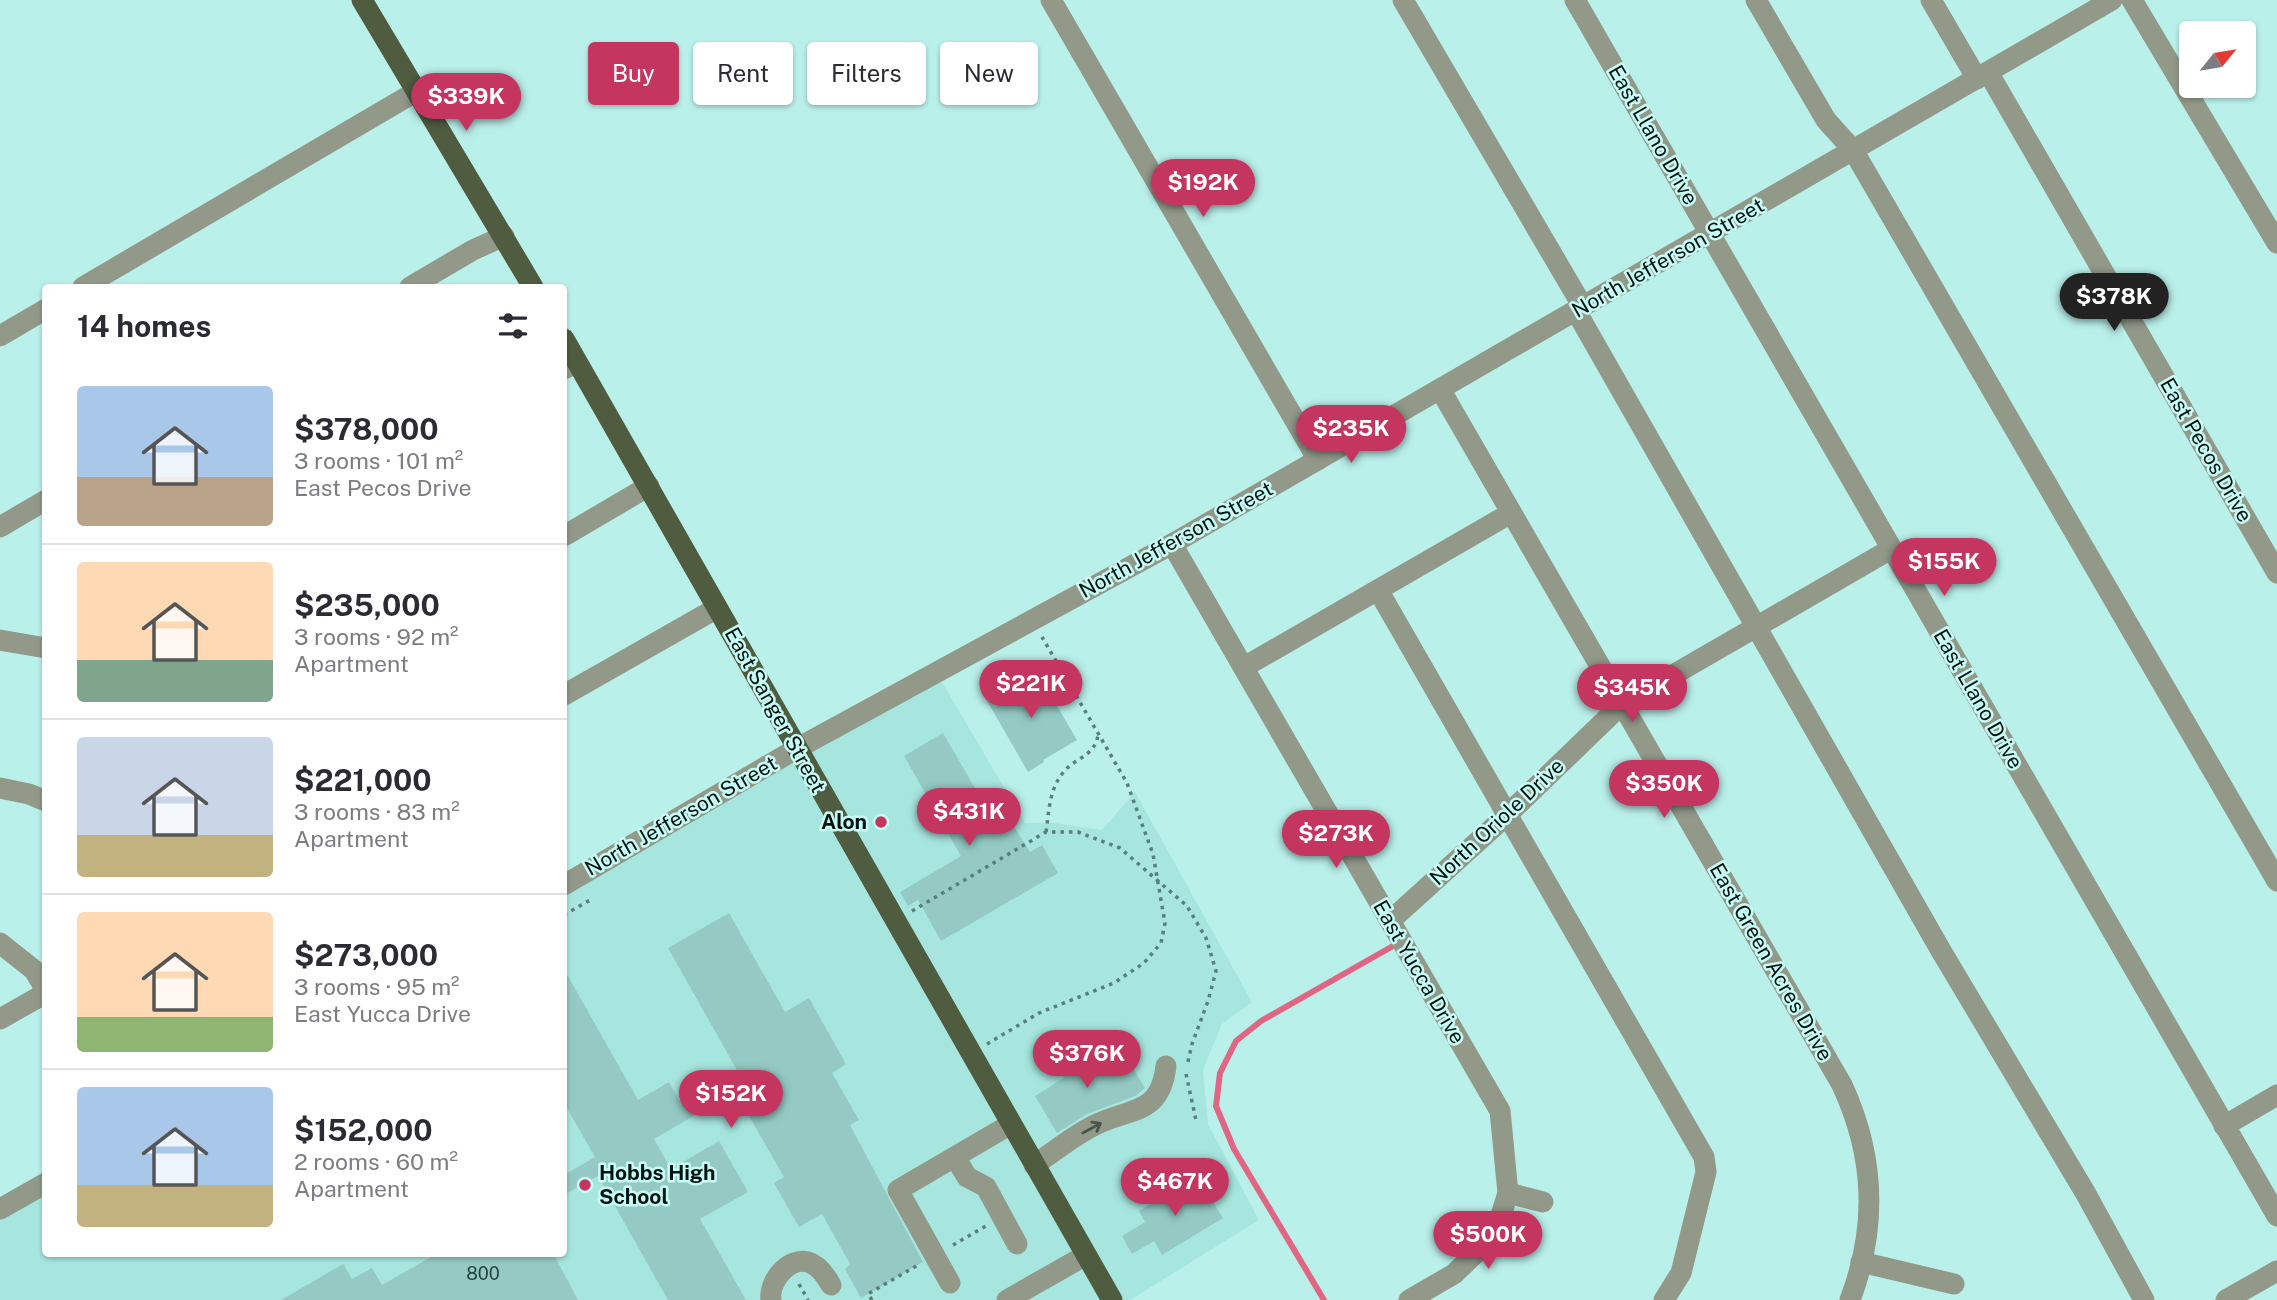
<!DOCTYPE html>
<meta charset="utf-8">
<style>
:root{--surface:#fff;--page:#f2f2f3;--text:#2b2b33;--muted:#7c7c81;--line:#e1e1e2;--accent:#c43560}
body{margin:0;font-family:"Public Sans",sans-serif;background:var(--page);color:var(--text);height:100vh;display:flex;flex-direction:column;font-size:26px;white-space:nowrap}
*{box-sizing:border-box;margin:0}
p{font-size:23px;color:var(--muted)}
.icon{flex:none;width:38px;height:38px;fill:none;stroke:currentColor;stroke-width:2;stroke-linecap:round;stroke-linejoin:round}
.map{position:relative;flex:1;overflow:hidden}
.side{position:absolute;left:42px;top:284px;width:525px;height:973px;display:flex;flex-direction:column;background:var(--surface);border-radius:7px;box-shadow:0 2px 5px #0004}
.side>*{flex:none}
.banner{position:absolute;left:588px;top:42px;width:665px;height:63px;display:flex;gap:14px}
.needle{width:46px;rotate:60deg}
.tools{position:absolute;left:2179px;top:21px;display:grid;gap:14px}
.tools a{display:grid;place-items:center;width:77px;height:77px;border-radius:7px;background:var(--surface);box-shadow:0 2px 5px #0004;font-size:35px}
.price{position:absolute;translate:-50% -60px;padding:0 16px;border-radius:24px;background:var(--accent);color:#fff;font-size:23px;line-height:46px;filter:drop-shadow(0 2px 4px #0008)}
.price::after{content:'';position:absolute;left:50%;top:42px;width:21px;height:16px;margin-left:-10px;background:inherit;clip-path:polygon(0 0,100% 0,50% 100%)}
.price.on{background:#222;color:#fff}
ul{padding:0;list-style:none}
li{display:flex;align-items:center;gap:21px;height:175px;padding:0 35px}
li+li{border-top:2px solid var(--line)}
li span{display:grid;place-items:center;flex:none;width:196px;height:140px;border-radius:7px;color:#555}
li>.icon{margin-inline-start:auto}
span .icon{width:84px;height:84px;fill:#fffc;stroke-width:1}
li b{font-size:30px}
h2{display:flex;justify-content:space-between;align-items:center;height:84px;padding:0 35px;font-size:30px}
.tag{padding:0 24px;border-radius:7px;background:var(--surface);box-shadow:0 2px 5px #0004;font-size:24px;line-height:63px}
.tag.on{background:var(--accent);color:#fff}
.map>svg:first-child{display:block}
.built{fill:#a7e6df}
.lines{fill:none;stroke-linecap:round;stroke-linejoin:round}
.stream{stroke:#e06683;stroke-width:6}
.building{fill:#95cac4}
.path{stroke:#5a7e7a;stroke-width:3.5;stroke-dasharray:3.5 5;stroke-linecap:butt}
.minor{stroke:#929989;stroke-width:21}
.major{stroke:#505c40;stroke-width:21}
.oneway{stroke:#49564c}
.poi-dot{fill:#c43560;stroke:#c7fdf7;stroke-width:2.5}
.labels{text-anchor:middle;stroke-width:5;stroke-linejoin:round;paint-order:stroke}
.number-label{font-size:18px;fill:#25403d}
.street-label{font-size:21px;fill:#001210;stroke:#c7fdf7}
.poi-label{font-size:21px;font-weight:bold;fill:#001210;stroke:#c7fdf7;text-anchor:end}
</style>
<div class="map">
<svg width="2277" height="1300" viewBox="0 0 2277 1300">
<rect width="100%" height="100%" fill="#baf0ea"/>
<polygon class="built" points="936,672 1025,823 1055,823 1102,830 1135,792 1252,1002 1222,1024 1203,1070 1208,1124 1259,1220 1130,1300 0,1300 0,1209 45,1182 46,1253 564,1253 564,883"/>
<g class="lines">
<polyline class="stream" points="1324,1300 1234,1149 1216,1106 1220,1073 1236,1041 1261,1021 1400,942"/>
</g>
<g class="building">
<polygon points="1035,668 1077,740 1043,760 1044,762 1028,772 986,699 1020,680 1018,677"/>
<polygon points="943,733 1001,833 1013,825 1030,852 1042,845 1058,873 941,941 918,900 908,906 900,892 961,856 904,756"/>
<polygon points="729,913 785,1012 809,998 846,1064 832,1073 859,1120 850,1125 923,1262 861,1298 845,1269 850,1264 822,1214 799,1227 774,1183 784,1177 735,1092 654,1139 671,1169 719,1141 748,1192 700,1219 746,1300 668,1300 598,1176 564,1195 564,1175 595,1157 564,1103 564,969 638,1100 669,1082 682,1105 738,1072 668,948"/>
<polygon points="1078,1051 1092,1073 1124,1054 1145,1088 1135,1096 1087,1114 1057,1133 1035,1096 1064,1078 1056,1065"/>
<polygon points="1197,1176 1223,1218 1162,1255 1154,1241 1132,1254 1122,1236 1145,1222 1139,1211"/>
<polygon points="438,1253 553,1253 578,1300 281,1300 343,1264 352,1279 372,1268 382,1285"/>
</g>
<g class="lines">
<g class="path">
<path d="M1046,832C1049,812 1049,791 1062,774C1073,758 1095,757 1098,735"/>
<polyline points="912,911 1046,832 1078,832 1120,848 1187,906 1206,938 1216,971 1208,1001 1192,1044 1187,1066"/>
<polyline points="564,915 592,899"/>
<polyline points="987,1044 1039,1013 1114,983 1144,963 1161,943 1165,923 1153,854 1127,783 1042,637"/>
<polyline points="1186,1074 1196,1120"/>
<polyline points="953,1245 986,1226"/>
<polyline points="799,1284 808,1300"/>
<polyline points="872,1300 868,1294 918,1265"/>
</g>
<g class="minor">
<polyline points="1051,0 1318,460"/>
<polyline points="1403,0 1583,307"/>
<polyline points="1575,0 2277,1216"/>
<polyline points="1756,0 1826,120 1853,150 2277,881"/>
<polyline points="1931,0 1977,79"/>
<polyline points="2132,0 2277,243"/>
<polyline points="1988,72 2277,573"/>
<polyline points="83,287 417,91"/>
<polyline points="410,287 473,250 504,236"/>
<polyline points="1576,311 1940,949 2086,1194 2144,1300"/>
<polyline points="0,336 46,309"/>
<polyline points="564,369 577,362"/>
<path d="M1440,389L1842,1085C1875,1156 1878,1226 1850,1300"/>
<polyline points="0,527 46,500"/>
<polyline points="564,536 649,486"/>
<polyline points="1172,544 1500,1111 1508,1193 1498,1225 1485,1244 1454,1274 1409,1300"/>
<polyline points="1378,590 1704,1157 1706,1172 1681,1273 1664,1300"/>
<polyline points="0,640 46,648"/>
<polyline points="1244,667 1511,513"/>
<polyline points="564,695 717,608"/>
<polyline points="0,788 29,794 46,801"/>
<polyline points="564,885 796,749 1172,544 2112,0"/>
<polyline points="1390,921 1507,815 1621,705 1891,549"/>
<polyline points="0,943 34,970 46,990"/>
<polyline points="0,1019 46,993"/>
<polyline points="2224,1126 2277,1095"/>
<polyline points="955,1157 967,1177 986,1187 1017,1244"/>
<path d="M1034,1165C1054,1152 1073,1136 1093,1126C1129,1107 1160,1117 1166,1066"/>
<polyline points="1508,1193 1543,1202"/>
<polyline points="0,1209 46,1183"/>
<polyline points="1861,1262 1954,1284"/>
<polyline points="950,1283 898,1190 1011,1124"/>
<path d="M771,1300C768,1282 788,1257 808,1262C819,1265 826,1276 831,1285"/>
<polyline points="1007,1300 1086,1255"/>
<polyline points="2226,1300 2277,1271"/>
</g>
<g class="major">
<polyline points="362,0 533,287"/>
<polyline points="564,339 1112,1300"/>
</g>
</g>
<defs><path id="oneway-shaft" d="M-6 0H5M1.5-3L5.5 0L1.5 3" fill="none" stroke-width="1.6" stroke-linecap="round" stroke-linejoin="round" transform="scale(1.75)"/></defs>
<use class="oneway" href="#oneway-shaft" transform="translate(1092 1128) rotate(-29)"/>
<g class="poi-dot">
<circle cx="881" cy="822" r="7"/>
<circle cx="585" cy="1185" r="7"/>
</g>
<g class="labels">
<g class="number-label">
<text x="483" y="1280">800</text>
</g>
<g class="street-label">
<text transform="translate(1653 135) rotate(60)" y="7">East Llano Drive</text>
<text transform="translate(1668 258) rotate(-30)" y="7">North Jefferson Street</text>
<text transform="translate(2206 450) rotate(60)" y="7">East Pecos Drive</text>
<text transform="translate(1176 540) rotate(-29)" y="7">North Jefferson Street</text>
<text transform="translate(1978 699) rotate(60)" y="7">East Llano Drive</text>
<text transform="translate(775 710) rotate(61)" y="7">East Sanger Street</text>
<text transform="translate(681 816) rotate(-30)" y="7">North Jefferson Street</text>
<text transform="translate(1497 822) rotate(-43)" y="7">North Oriole Drive</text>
<text transform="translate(1771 962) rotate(60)" y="7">East Green Acres Drive</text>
<text transform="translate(1419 972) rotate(60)" y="7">East Yucca Drive</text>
</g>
<g class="poi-label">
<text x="867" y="829">Alon</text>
<text x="599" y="1180" text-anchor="start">Hobbs High<tspan x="599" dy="24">School</tspan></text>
</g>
</g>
</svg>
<div class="tools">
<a><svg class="needle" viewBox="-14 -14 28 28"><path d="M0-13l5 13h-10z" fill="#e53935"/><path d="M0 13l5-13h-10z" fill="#7c7c81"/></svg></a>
</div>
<b class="price" style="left:466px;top:133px">$339K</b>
<b class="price" style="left:1203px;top:219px">$192K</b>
<b class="price on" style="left:2114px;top:333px">$378K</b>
<b class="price" style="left:1351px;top:465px">$235K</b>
<b class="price" style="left:1944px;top:598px">$155K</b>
<b class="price" style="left:1031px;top:720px">$221K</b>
<b class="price" style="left:1632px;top:724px">$345K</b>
<b class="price" style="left:1664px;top:820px">$350K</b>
<b class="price" style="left:969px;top:848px">$431K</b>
<b class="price" style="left:1336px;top:870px">$273K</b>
<b class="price" style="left:1087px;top:1090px">$376K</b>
<b class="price" style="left:731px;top:1130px">$152K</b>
<b class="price" style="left:1175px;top:1218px">$467K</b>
<b class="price" style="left:1488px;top:1271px">$500K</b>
<div class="banner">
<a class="tag on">Buy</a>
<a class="tag">Rent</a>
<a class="tag">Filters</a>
<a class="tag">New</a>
</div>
<section class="side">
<h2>14 homes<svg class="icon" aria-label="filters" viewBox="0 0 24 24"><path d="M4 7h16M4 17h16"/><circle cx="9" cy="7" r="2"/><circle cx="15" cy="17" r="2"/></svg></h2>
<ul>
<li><span style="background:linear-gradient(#a9c7e8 65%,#b9a48a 0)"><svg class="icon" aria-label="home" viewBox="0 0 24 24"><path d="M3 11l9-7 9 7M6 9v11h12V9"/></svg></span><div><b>$378,000</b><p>3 rooms · 101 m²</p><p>East Pecos Drive</p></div></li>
<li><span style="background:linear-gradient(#ffd9b3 70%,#7fa58c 0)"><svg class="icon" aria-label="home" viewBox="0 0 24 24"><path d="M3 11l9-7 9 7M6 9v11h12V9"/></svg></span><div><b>$235,000</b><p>3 rooms · 92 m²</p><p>Apartment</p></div></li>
<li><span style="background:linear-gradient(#c9d6e8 70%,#c2b280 0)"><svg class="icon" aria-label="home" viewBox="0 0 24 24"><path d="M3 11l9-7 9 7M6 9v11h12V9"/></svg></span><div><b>$221,000</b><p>3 rooms · 83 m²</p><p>Apartment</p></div></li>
<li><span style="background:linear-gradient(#ffd9b3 75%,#8fb573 0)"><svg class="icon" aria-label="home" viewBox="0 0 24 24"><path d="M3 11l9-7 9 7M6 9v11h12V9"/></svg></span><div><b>$273,000</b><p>3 rooms · 95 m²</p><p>East Yucca Drive</p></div></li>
<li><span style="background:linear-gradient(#a9c7e8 70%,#c2b280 0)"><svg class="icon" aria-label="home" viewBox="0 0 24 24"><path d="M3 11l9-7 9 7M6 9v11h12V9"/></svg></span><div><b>$152,000</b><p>2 rooms · 60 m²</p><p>Apartment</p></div></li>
</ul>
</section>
</div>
